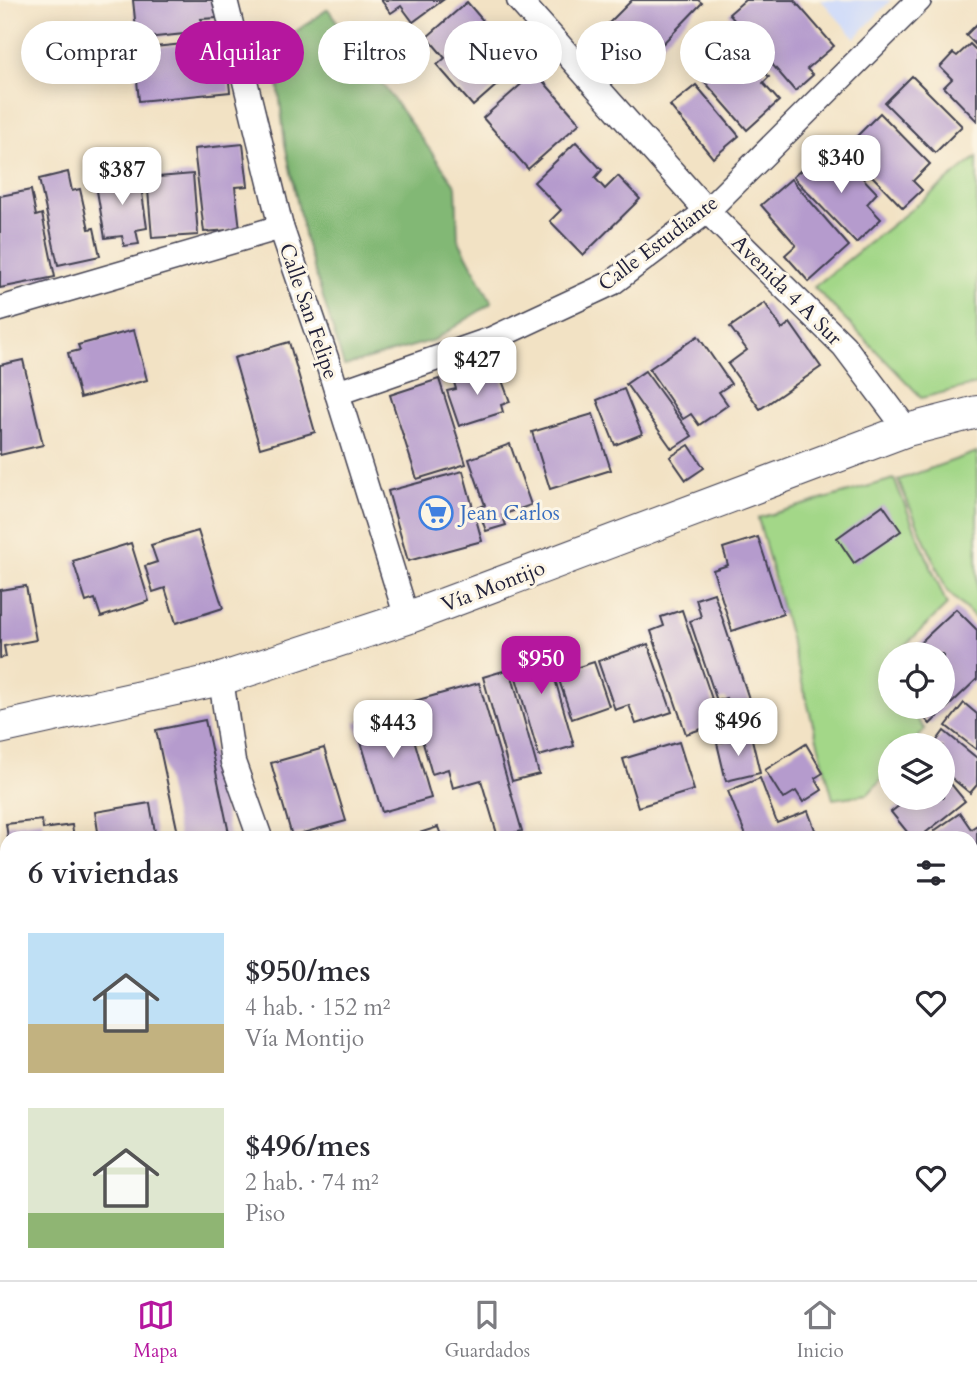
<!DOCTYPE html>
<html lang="es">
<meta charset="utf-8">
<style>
:root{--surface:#fff;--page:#f7f7f7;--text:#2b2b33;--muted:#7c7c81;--line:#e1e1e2;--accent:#b5179e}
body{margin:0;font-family:Cardo,serif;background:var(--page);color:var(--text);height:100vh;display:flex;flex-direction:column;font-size:26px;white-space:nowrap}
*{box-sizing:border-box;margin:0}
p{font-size:23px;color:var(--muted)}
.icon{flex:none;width:38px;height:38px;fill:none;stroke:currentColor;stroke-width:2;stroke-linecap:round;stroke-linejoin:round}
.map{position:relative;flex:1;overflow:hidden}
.sheet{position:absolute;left:0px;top:831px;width:978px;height:450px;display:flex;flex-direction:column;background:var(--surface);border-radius:21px 21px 0 0;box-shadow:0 4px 18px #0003}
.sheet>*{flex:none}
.hud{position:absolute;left:21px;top:21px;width:936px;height:63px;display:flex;gap:14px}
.buttons{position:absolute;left:878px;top:642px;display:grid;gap:14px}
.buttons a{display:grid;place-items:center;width:77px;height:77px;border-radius:50%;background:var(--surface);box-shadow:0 4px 18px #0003;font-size:35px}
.price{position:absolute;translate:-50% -60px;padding:0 16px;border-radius:14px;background:#fff;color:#222;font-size:23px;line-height:46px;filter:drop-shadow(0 2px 4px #0008)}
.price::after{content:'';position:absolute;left:50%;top:42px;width:21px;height:16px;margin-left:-10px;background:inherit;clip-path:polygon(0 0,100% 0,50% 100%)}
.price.selected{background:var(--accent);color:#fff}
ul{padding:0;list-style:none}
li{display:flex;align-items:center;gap:21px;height:175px;padding:0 28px}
li span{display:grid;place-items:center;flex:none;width:196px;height:140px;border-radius:0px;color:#555}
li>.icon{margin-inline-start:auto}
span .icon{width:84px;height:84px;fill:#fffc;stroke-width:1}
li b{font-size:30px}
h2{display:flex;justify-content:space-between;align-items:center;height:84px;padding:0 28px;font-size:30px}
.chip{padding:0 24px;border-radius:32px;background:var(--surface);box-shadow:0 4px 18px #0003;font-size:24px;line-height:63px}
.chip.selected{background:var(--accent);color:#fff}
.tabs{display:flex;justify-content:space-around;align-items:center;height:98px;border-top:2px solid var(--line);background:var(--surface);font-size:19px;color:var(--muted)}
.tabs a{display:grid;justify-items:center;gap:4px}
.tabs .selected{color:var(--accent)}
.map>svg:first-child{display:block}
.built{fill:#cedafa}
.green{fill:#a3d788;stroke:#627c62;stroke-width:2}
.forest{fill:#82b874;stroke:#526d58;stroke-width:2}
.building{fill:#b59bcd}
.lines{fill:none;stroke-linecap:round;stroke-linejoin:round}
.minor-casing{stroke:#413f50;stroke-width:27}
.major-casing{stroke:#413f50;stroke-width:34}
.minor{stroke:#fff;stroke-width:24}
.major{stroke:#fff;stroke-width:32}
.labels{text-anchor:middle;stroke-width:6;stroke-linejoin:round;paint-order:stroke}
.street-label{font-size:21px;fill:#22223b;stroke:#fcf5e5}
.shop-label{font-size:21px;fill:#366cbe;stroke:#fcf5e5;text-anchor:start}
</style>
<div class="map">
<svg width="977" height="1280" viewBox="0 0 977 1280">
<rect width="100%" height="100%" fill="#fcf5e5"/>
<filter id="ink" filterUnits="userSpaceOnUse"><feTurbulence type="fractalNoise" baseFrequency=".0143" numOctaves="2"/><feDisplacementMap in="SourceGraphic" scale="14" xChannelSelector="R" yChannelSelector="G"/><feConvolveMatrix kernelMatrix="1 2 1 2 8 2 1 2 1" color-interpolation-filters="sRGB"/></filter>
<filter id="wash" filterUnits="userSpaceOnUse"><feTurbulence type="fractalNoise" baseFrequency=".00686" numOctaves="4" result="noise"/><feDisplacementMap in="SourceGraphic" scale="28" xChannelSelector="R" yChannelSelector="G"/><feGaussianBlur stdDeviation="1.57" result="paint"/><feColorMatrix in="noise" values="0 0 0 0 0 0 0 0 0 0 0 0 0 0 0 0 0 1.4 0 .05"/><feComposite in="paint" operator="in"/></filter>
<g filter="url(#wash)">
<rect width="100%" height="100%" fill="#f2e2c4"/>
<polygon class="built" points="821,0 891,0 855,38"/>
<g class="green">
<polygon points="977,157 977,384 922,398 814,287"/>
<polygon points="977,452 977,620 947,591 898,480"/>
<polygon points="894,479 947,605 896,654 891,654 891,659 881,669 891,683 891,707 909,707 925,730 911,745 891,746 891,769 868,794 833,799 758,518"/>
</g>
<polygon class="forest" points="328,9 456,186 458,239 492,303 434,340 344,366 305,239 285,144 274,47"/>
<g id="blocks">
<g class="building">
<polygon points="133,0 215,0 217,18 201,19 203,32 137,39"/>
<polygon points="381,0 443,0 413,22 401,6 391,13"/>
<polygon points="632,0 698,0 702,3 647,60 609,23"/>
<polygon points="745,0 794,0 834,46 807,69 813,75 795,91 729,14"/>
<polygon points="467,2 509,51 521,40 532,54 473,106 437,65 445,58 427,37"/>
<polygon points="977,24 977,46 966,35"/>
<polygon points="203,42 204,55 226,53 230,92 139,101 136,70 117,72 115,51"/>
<polygon points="970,44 977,51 977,121 944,87 952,79 940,67 953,53 957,56"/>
<polygon points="728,47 750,71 758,64 769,77 763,83 779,101 747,130 698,74"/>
<polygon points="535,72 580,123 528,169 483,118"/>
<polygon points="912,76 962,126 935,153 885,103"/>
<polygon points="696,85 739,136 713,158 670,106"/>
<polygon points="880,113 930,164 913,181 922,190 903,208 845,148"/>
<polygon points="576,142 602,170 595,178 605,189 618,176 640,199 583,255 550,221 561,210 534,182"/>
<polygon points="243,144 248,186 235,187 240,229 204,232 194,149"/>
<polygon points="838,152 877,193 867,204 881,219 856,243 793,177 810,162 819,171"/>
<polygon points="68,172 72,191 80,189 89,229 94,228 100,256 58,265 39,179"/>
<polygon points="139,172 147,228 136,230 139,244 124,246 122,236 105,238 95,179"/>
<polygon points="193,174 198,235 152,238 147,178"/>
<polygon points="791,179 849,246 809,282 785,255 796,245 761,205"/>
<polygon points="31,190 36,216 42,214 55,277 0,288 0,196"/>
<polygon points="765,303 782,329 790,323 821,367 760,409 728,364 747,350 730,327"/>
<polygon points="134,330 147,380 80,398 68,353 80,350 78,345"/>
<polygon points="698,336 731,384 719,392 728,405 699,425 691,414 683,419 649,369"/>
<polygon points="289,342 315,432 260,448 234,358"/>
<polygon points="23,360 43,445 0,455 0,365"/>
<polygon points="485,368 489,379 500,375 510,402 501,405 503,412 459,426 447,391 456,389 453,379"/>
<polygon points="645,371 692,436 672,449 626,384"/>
<polygon points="439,379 466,464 417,479 390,395"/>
<polygon points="624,389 642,434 615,445 597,400"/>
<polygon points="593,414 611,470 550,489 532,432"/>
<polygon points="510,444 531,505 502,515 506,525 486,531 478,508 485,505 469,459"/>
<polygon points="689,445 704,468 686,480 670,457"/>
<polygon points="463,471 482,541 408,561 388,491"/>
<polygon points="883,505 901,531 854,563 837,538"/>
<polygon points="198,531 223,608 176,623 165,588 153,592 145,566 157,562 151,545"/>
<polygon points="758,537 783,614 732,631 713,570 728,565 723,548"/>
<polygon points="131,543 149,601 101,617 95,599 86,602 73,561"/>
<polygon points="26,586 36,640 4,646 6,657 0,658 0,590"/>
<polygon points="714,593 750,702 730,709 726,698 717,701 690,621 701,617 696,599"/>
<polygon points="956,609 977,630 977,679 930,724 914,707 943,707 943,654 908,654"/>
<polygon points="682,610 720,723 686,734 651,631 664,626 661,617"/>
<polygon points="543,637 574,746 539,756 507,647"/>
<polygon points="648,644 672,712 636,724 629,705 615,710 598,661"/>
<polygon points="594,662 609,706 572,719 557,674"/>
<polygon points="510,669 539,774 512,781 483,677"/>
<polygon points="479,683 522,831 498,837 481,780 453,788 448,769 432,774 411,702"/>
<polygon points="964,703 977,714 977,750 946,726"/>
<polygon points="405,708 431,798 382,812 355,722"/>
<polygon points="205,720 230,838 179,838 156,730"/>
<polygon points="944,731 977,758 977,785 970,793 943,771 943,746 933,746"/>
<polygon points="751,735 760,773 726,781 717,743"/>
<polygon points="679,742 694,790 638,807 623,759"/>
<polygon points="806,744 823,773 815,778 822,790 803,802 796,791 783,799 765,770"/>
<polygon points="324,748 346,821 292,836 271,763"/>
<polygon points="943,774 965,801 919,838 912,838 891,812 909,798 943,798"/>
<polygon points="760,778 777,823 808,811 818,838 747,838 728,791"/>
<polygon points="150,803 156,838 99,838 95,812"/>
<polygon points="960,813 971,829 977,825 977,859 974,861 971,857 971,838 939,838 934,831"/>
<polygon points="42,820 43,829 72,825 74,838 8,838 6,824"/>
<polygon points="438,827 442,838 404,838"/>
<polygon points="971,897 977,904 977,913 971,918"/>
<polygon points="5,925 7,941 7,996 0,997 0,926"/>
<polygon points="977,992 977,1062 971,1054 971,996"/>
<polygon points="0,1039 5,1062 0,1063"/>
<polygon points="971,1078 977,1085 977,1108 973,1111 971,1109"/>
<polygon points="971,1139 977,1147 977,1234 971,1239"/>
<polygon points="7,1149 7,1212 0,1212 0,1150"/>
<polygon points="54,1274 111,1274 114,1280 57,1280"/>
<polygon points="115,1274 171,1274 174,1280 117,1280"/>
<polygon points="181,1274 227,1274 229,1280 182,1280"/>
<polygon points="275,1274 312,1274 314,1280 277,1280"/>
<polygon points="341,1274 382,1274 383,1276 376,1280 330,1280"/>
<polygon points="622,1274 698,1274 702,1280 624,1280 620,1275"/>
<polygon points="792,1274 834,1274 840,1280 786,1280"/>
<polygon points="863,1274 927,1274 932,1280 868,1280"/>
</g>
</g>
</g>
<g filter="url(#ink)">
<use href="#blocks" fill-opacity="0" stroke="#413f50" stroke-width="2"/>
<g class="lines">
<defs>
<g id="minor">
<polyline points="225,0 281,227 329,367 407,618"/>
<polyline points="519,0 707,211 844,346 907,430"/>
<polyline points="0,309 281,227"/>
<polyline points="337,393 492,339 612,283 707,211 919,0"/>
<polyline points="221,679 233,762 260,838"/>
<polyline points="971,950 977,946"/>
<polyline points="0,1236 7,1233"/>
<polyline points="434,1274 437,1280"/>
<polyline points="536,1280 543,1274"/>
<polyline points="961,1280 968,1274"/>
</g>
<polyline id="major" points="0,728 221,679 407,618 907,430 977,412"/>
</defs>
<use href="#minor" class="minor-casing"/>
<use href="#major" class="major-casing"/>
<use href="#minor" class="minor"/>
<use href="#major" class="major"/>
</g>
</g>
<defs>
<symbol id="supermarket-ring" viewBox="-11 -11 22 22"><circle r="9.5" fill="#fcf5e5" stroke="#3f7fe0" stroke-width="1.5"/><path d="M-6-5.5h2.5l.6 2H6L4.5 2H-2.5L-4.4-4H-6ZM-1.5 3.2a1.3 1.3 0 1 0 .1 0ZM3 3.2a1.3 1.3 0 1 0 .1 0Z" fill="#3f7fe0"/></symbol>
</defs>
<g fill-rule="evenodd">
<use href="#supermarket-ring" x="417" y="494" width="38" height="38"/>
</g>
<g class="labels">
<g class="street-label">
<text transform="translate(658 243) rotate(-37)" y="7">Calle Estudiante</text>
<text transform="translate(787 290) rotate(45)" y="7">Avenida 4 A Sur</text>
<text transform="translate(309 311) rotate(71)" y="7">Calle San Felipe</text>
<text transform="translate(493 586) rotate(-21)" y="7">Vía Montijo</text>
</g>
<g class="shop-label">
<text x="460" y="520">Jean Carlos</text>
</g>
</g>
</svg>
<div class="buttons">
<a><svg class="icon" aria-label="locate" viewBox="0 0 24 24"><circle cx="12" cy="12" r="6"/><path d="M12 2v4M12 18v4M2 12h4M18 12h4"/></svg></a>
<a><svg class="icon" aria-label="layers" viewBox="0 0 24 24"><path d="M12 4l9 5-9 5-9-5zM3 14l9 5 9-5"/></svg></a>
</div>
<b class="price" style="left:841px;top:195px">$340</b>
<b class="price" style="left:122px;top:207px">$387</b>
<b class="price" style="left:477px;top:397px">$427</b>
<b class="price selected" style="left:541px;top:696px">$950</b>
<b class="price" style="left:738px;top:758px">$496</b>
<b class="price" style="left:393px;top:760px">$443</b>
<div class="hud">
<a class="chip">Comprar</a>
<a class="chip selected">Alquilar</a>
<a class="chip">Filtros</a>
<a class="chip">Nuevo</a>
<a class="chip">Piso</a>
<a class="chip">Casa</a>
</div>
<section class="sheet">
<h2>6 viviendas<svg class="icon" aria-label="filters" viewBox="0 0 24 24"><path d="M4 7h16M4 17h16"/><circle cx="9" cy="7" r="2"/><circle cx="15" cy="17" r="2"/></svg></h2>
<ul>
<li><span style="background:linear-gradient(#bfe0f5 65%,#c2b280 0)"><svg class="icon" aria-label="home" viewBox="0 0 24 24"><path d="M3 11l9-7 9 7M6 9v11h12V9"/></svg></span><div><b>$950/mes</b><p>4 hab. · 152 m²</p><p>Vía Montijo</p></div><svg class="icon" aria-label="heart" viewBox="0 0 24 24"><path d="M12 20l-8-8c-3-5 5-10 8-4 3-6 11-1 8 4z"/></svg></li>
<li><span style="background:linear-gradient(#dfe7d0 75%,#8fb573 0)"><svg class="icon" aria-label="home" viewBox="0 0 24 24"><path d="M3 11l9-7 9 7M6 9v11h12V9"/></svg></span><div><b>$496/mes</b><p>2 hab. · 74 m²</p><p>Piso</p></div><svg class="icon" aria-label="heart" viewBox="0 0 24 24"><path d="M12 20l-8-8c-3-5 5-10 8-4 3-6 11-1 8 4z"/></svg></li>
</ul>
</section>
</div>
<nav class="tabs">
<a class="selected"><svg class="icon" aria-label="map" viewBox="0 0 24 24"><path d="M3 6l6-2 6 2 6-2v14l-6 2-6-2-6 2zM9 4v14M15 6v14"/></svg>Mapa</a>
<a><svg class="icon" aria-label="saved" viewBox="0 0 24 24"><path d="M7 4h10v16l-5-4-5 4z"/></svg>Guardados</a>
<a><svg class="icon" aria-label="home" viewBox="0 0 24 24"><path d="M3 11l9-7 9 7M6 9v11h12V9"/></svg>Inicio</a>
</nav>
